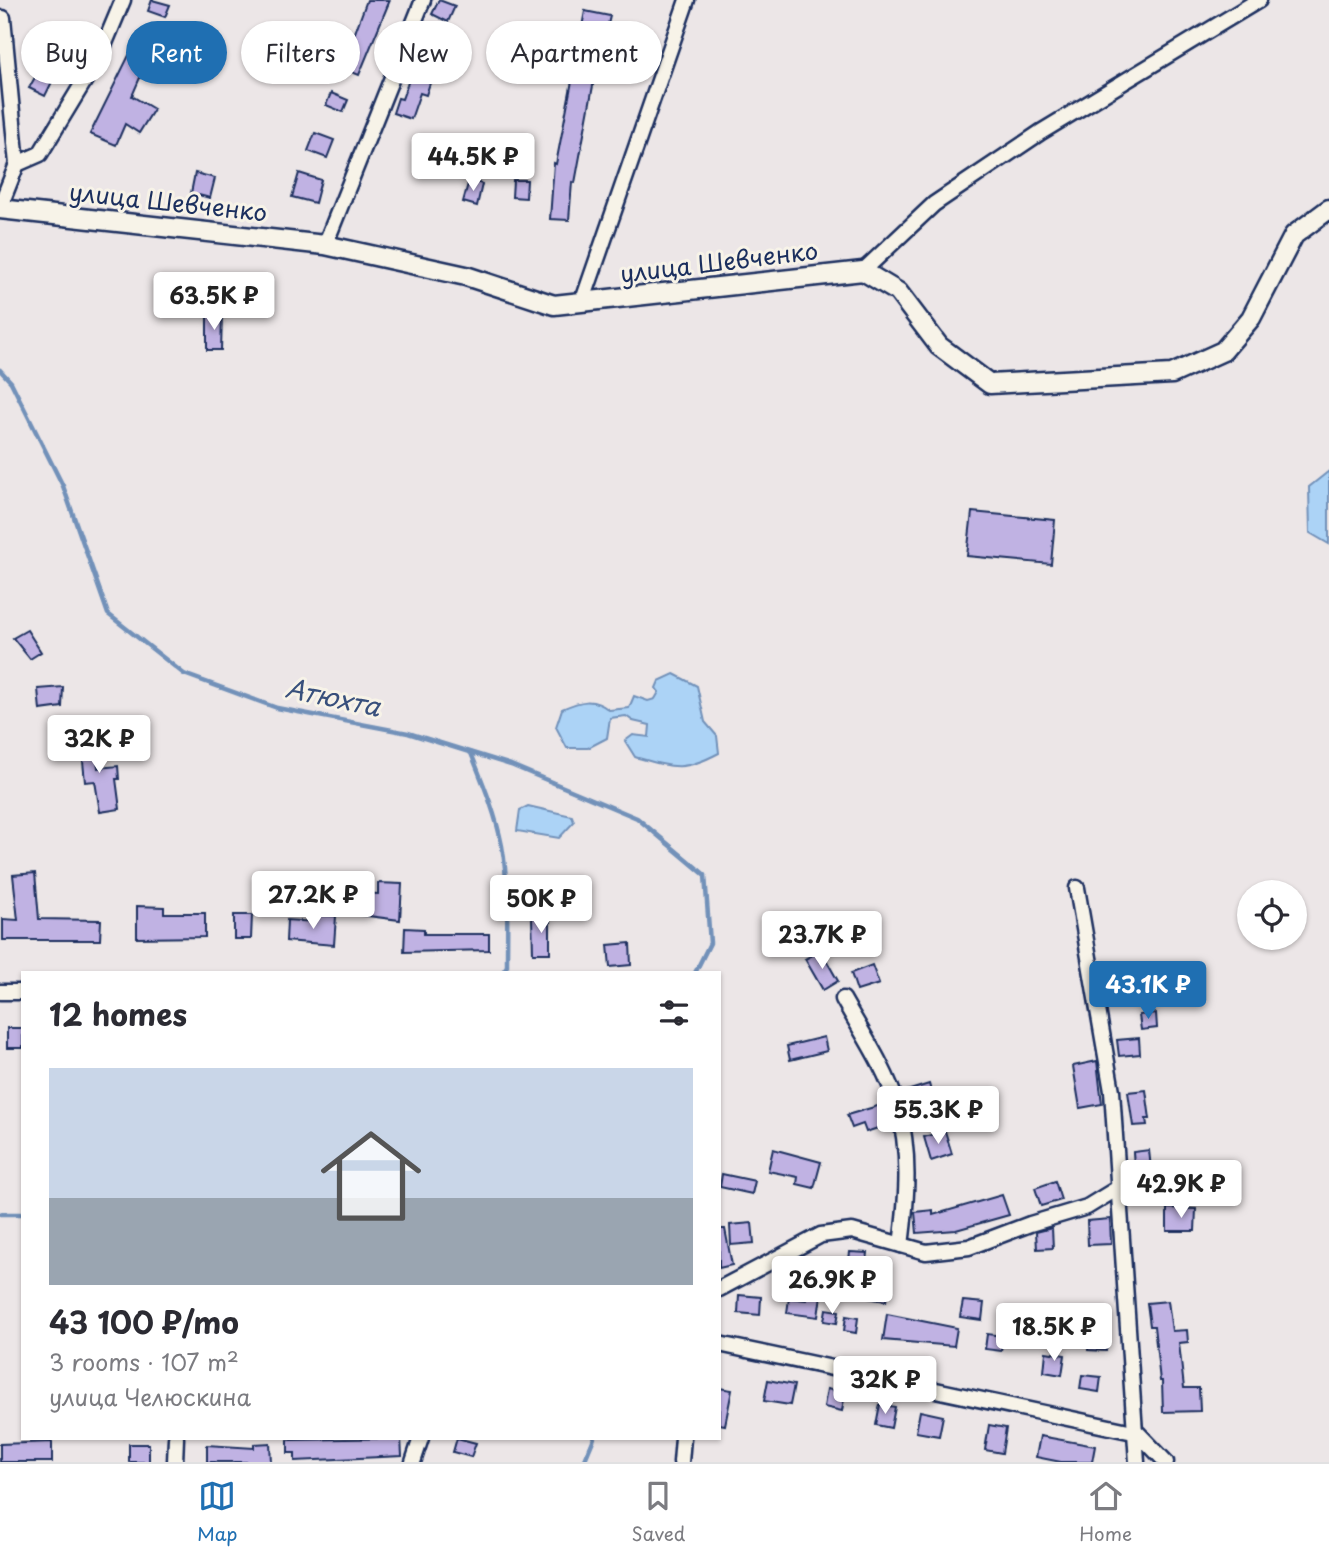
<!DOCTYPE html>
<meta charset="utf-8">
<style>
:root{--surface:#fff;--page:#f2f2f3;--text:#2b2b33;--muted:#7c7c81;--line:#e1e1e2;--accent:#1f6fb2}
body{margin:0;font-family:"Playpen Sans",sans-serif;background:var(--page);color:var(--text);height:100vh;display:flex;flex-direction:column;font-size:26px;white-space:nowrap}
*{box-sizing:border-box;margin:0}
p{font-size:23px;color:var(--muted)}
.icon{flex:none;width:38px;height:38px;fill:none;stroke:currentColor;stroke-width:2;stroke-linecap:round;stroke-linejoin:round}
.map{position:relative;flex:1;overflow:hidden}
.details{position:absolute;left:21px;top:971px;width:700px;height:469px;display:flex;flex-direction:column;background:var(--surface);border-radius:0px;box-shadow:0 2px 5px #0004}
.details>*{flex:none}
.guide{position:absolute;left:21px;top:21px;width:700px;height:63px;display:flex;gap:14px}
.fabs{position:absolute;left:1237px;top:880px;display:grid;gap:14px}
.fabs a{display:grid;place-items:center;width:70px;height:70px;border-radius:50%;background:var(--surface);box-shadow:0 2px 5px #0004;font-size:35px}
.price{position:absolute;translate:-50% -60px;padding:0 16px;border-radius:7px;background:#fff;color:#222;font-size:23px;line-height:46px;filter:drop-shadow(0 2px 4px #0008)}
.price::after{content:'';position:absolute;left:50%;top:42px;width:21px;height:16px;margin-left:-10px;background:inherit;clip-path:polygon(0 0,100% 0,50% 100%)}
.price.active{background:var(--accent);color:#fff}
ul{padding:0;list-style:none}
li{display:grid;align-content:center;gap:14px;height:371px;padding:0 28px}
li span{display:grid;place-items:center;height:217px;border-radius:0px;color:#555}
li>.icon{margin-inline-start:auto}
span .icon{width:126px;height:126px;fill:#fffc;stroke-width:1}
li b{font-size:30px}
h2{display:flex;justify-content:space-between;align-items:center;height:84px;padding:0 28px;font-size:30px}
.pill{padding:0 24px;border-radius:32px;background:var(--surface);box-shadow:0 2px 5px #0004;font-size:24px;line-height:63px}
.pill.active{background:var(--accent);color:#fff}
.menu{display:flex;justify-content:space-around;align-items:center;height:98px;border-top:2px solid var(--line);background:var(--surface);font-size:19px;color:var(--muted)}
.menu a{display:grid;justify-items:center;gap:4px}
.menu .active{color:var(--accent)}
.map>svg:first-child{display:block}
.water{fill:#acd3f6;stroke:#7291b9;stroke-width:2}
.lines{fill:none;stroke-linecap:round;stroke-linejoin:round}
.stream{stroke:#7291b9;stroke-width:4.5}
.building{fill:#c0b2e3;stroke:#1b2f5e;stroke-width:2}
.minor-casing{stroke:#1b2f5e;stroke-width:19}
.tertiary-casing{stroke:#1b2f5e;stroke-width:23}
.minor{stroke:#f7f3e8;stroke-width:14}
.tertiary{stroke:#f7f3e8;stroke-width:18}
.labels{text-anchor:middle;stroke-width:6;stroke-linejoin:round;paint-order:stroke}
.street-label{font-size:24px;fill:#1b2f5e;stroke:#f7f3e8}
.water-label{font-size:26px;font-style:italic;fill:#38507c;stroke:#f7f3e8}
</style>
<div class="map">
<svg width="1329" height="1462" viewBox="0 0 1329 1462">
<rect width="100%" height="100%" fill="#ece6e7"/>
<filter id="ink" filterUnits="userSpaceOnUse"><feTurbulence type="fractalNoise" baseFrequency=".0143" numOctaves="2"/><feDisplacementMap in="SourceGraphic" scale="14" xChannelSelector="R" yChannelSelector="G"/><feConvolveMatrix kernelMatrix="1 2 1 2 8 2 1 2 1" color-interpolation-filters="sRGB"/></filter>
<g filter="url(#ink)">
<g class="water">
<polygon points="1329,471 1329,544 1310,533 1309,487"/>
<path d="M674,674L697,686L705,722L717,736L719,753C683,772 674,768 635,757L625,741L633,735L649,737L650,725L633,721L626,716L610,718L607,738L588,748H567L556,727L562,709C580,701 593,697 609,710L629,708L634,696L648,701L655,699L659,692L656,688L659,681Z"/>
<polygon points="528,806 572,816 574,822 559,838 517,831 520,810"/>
</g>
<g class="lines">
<g class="stream">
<polyline points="0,370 11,382 63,486 108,614 184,674 277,708 408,733 511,765 637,818 705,875 710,943 695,973"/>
<path d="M471,753C483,783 496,814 502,846C509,885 507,926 507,966L502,973"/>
<polyline points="0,1214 23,1214"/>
<polyline points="584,1462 594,1438"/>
</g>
</g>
<g class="building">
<polygon points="152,0 170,5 165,17 148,11"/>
<polygon points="367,0 390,0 359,75 342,68"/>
<polygon points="439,0 455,6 448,22 432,14"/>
<polygon points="585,11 610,16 605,37 581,32"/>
<polygon points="139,35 155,43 132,96 154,109 139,133 125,124 116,145 90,134"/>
<polygon points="424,38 438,43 426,78 431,80 426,95 420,93 411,119 393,113 398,98 402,99"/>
<polygon points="576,60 597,64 575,183 572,182 569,220 550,219 554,163 556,164"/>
<polygon points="39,70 54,78 45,96 29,88"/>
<polygon points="331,93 348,100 343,112 326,105"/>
<polygon points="315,133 334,140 327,158 308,151"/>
<polygon points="195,173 215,178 210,198 191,193"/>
<polygon points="299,173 321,180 315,203 292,197"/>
<polygon points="469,180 482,184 477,206 463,202"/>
<polygon points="513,180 527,180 526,198 512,197"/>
<polygon points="207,315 222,315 221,350 207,350"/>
<polygon points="972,512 1055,520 1051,564 967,556"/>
<polygon points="27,630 41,652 30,659 13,638"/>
<polygon points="63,687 62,707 40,710 38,689"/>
<polygon points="95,737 98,768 118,766 119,779 116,779 120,809 100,812 95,781 85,782 82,751 76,751 75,738"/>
<polygon points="35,873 39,919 101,920 100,940 3,940 3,919 18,920 13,875"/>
<polygon points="378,883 402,884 400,920 345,913 346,892 378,894"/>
<polygon points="256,894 272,895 272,915 255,915"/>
<polygon points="137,906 164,907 164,913 205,913 205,937 137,938"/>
<polygon points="234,915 252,915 251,939 234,939"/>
<polygon points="315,915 336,916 334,945 286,941 287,920 315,922"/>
<polygon points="532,917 550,917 550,953 533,953"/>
<polygon points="405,928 424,929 424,934 489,934 489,950 404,952"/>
<polygon points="630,943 631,965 610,967 608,945"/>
<polygon points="816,953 820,961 825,958 838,981 823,990 805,959"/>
<polygon points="872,965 879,984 857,991 851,973"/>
<polygon points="1156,1013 1157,1028 1141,1030 1139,1015"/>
<rect x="7" y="1028" width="16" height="20"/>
<polygon points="824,1037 827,1051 790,1060 787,1046"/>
<polygon points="1139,1038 1140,1054 1119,1056 1117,1040"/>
<polygon points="1097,1061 1102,1104 1080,1108 1073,1066"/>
<polygon points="929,1084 935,1105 914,1112 907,1091"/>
<polygon points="1146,1090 1150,1119 1146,1119 1147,1125 1133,1126 1128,1092"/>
<polygon points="881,1105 887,1125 866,1132 863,1124 852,1128 847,1115"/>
<polygon points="945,1131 952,1154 931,1161 924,1137"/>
<polygon points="773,1149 821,1162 814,1188 797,1184 798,1177 768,1171"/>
<polygon points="1149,1150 1152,1178 1135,1180 1133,1152"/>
<polygon points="722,1174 755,1181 752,1194 720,1187"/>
<polygon points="1055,1181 1061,1200 1041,1206 1035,1188"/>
<polygon points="1002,1195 1009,1215 956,1230 917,1233 915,1212 933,1210 933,1215"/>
<polygon points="1167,1208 1196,1209 1195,1231 1167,1231"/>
<polygon points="1110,1219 1111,1244 1088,1245 1087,1221"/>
<polygon points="752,1223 754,1243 731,1245 730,1225"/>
<polygon points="1052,1228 1053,1248 1037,1249 1036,1232"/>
<polygon points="719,1229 725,1229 732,1265 719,1268"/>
<polygon points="850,1252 868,1253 865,1276 847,1274"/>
<polygon points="810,1273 824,1274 818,1317 787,1313 789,1298 806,1300"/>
<polygon points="869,1284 888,1287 886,1301 867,1298"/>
<polygon points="739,1295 761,1297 760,1315 738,1313"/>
<polygon points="963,1301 984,1303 982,1320 960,1317"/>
<polygon points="1168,1301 1172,1331 1187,1330 1188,1342 1179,1343 1184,1388 1199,1388 1200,1411 1163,1412 1162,1381 1160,1381 1154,1326 1150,1326 1147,1303"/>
<polygon points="826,1309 839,1311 837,1323 824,1321"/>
<polygon points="887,1314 957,1328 954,1346 883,1340"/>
<polygon points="846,1316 858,1318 856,1333 844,1331"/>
<polygon points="1089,1332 1107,1333 1106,1351 1088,1350"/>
<polygon points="987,1334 1003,1336 1001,1351 985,1349"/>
<polygon points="1046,1352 1065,1355 1062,1375 1044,1372"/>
<polygon points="1082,1375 1101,1377 1099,1392 1080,1389"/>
<polygon points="768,1380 794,1385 790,1405 764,1401"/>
<polygon points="719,1388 732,1390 725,1425 719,1424"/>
<polygon points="827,1389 845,1393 842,1411 824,1407"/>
<polygon points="880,1404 895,1407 891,1428 876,1425"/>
<polygon points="920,1411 943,1416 939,1436 916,1432"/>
<polygon points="989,1425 1006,1428 1002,1453 985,1450"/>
<polygon points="1040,1436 1095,1446 1092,1462 1061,1462 1036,1457"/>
<polygon points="401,1438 402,1456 295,1461 295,1453 288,1453 288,1440"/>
<polygon points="457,1438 476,1443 471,1457 453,1452"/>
<polygon points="52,1442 52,1462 0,1462 0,1444"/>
<polygon points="270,1443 271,1462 207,1462 207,1445 254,1448 254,1444"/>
<rect x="129" y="1444" width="20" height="18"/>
</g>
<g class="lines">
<defs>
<g id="minor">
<polyline points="3,18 17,164"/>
<polyline points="0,207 17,164 40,154 100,55 123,0"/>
<polyline points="325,245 423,0"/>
<polyline points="863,271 934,204 1041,132 1259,0"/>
<polyline points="582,303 687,0"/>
<polyline points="1077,888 1112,1091 1137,1462"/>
<polyline points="0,992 23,992"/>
<path d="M843,999C862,1033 886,1068 897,1105C911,1150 907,1199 901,1245"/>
<polyline points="719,1289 821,1235 852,1231 926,1252 969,1247 1030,1224 1087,1207 1118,1188"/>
<polyline points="719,1344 1138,1433 1166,1462"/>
<polyline points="175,1462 176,1438"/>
<polyline points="413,1462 421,1438"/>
<polyline points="681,1462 683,1438"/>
</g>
<polyline id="tertiary" points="0,209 325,245 466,276 554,305 863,271 898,292 939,346 990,384 1172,374 1223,351 1251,318 1294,235 1329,209"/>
</defs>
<use href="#minor" class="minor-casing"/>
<use href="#tertiary" class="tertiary-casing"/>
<use href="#minor" class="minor"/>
<use href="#tertiary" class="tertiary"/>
</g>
</g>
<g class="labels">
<g class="street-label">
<text transform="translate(168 203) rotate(6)" y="8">улица Шевченко</text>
<text transform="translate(719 263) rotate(-7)" y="8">улица Шевченко</text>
</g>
<g class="water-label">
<text transform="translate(333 698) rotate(12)" y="9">Атюхта</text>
</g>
</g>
</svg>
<div class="fabs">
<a><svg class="icon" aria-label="locate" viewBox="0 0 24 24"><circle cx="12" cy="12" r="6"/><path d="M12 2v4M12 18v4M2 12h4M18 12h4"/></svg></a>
</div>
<b class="price" style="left:473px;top:193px">44.5K ₽</b>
<b class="price" style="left:214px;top:332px">63.5K ₽</b>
<b class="price" style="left:99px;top:775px">32K ₽</b>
<b class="price" style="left:313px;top:931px">27.2K ₽</b>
<b class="price" style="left:541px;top:935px">50K ₽</b>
<b class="price" style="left:822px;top:971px">23.7K ₽</b>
<b class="price active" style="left:1148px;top:1021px">43.1K ₽</b>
<b class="price" style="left:938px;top:1146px">55.3K ₽</b>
<b class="price" style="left:1181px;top:1220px">42.9K ₽</b>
<b class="price" style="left:832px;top:1316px">26.9K ₽</b>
<b class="price" style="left:1054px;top:1363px">18.5K ₽</b>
<b class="price" style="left:885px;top:1416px">32K ₽</b>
<div class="guide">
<a class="pill">Buy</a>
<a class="pill active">Rent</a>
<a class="pill">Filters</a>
<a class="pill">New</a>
<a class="pill">Apartment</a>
</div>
<section class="details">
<h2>12 homes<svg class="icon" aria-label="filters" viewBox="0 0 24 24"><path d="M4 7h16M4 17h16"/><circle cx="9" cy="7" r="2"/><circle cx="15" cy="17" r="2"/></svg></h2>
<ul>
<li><span style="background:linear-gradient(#c9d6e8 60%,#9aa5b1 0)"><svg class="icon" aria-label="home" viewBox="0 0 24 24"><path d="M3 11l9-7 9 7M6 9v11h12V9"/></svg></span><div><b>43 100 ₽/mo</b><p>3 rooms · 107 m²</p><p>улица Челюскина</p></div></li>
</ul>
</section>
</div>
<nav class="menu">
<a class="active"><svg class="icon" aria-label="map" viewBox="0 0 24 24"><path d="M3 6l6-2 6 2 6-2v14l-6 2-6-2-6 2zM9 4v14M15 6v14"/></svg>Map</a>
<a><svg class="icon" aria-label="saved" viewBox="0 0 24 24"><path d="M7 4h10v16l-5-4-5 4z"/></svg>Saved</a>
<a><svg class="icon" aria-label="home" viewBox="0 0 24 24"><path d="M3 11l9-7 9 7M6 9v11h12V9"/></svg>Home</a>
</nav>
